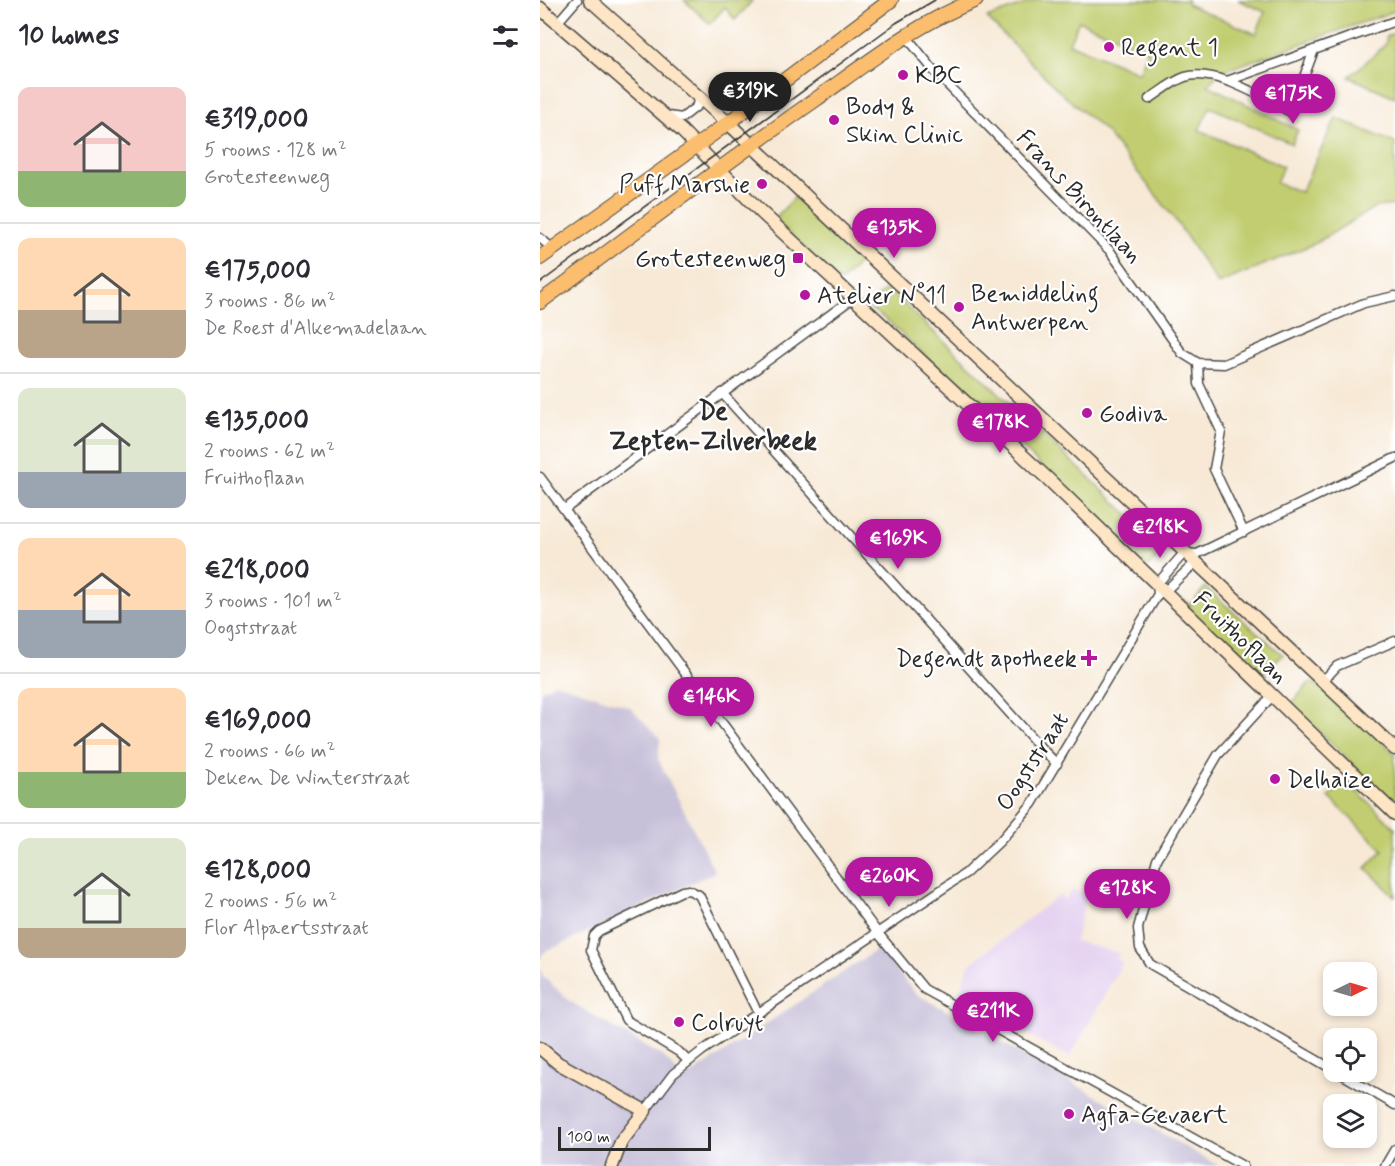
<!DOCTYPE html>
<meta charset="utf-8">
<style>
:root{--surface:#fff;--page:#f2f2f3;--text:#2b2b33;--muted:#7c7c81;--line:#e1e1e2;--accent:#b5179e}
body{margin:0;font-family:Mynerve,sans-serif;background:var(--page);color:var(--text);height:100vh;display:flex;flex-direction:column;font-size:22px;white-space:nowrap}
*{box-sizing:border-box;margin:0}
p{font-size:20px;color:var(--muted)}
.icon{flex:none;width:33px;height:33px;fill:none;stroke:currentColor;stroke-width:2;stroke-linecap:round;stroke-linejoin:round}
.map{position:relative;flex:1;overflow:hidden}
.sheet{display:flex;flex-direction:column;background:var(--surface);width:540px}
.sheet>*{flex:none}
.needle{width:39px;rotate:85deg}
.fabs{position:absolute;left:783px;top:962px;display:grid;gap:12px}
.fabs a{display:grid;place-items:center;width:54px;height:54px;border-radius:12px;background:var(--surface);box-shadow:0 3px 9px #0003;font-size:30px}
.scale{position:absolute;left:18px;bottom:15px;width:153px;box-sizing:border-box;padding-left:6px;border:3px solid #2b2b2b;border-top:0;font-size:16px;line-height:21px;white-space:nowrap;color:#2b2b2b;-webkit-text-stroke:4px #fff;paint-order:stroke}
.price{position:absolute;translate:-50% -51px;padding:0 14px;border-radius:21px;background:var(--accent);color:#fff;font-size:20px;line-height:39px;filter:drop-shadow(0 2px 3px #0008)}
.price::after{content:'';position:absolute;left:50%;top:36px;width:18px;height:14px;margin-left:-9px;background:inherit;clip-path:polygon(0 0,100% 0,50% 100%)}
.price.current{background:#222;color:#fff}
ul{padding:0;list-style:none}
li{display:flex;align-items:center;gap:18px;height:150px;padding:0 18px}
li+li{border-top:2px solid var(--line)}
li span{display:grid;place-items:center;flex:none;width:168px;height:120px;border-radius:12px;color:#555}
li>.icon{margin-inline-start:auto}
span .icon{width:72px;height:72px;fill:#fffc;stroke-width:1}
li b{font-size:26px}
h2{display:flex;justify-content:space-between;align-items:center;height:72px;padding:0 18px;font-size:26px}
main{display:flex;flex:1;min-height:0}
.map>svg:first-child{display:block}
.built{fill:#e5d3f1}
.industrial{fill:#c7c0d9}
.green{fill:#c1cd6f;stroke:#767c4d;stroke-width:1.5;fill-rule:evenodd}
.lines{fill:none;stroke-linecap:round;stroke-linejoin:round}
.street-casing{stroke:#4a4845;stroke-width:11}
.secondary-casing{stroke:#4a4845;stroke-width:15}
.primary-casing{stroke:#4a4845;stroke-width:16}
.street{stroke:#fff;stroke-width:8}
.secondary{stroke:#fde5c5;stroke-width:12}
.primary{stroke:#fbbd6e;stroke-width:14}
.tram{stroke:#2b2b2b;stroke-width:1.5}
.poi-dot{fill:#b5179e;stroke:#fff;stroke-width:2}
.labels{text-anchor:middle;stroke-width:4.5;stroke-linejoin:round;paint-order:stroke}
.poi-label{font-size:24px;fill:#2b2b2b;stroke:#fff;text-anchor:start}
.street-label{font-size:24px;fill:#2b2b2b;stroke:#fff}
.neighbourhood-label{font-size:26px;font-weight:bold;fill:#2b2b2b;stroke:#fff}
</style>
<main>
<section class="sheet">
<h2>10 homes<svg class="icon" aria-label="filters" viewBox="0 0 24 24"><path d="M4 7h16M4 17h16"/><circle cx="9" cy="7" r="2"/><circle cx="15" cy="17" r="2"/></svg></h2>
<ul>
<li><span style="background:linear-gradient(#f6c9c9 70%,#8fb573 0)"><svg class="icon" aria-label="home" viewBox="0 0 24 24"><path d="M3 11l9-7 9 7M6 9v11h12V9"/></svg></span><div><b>€319,000</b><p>5 rooms · 128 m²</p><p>Grotesteenweg</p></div></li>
<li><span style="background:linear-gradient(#ffd9b3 60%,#b9a48a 0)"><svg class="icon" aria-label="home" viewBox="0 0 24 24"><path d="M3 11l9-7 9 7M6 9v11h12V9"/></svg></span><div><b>€175,000</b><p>3 rooms · 86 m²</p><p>De Roest d'Alkemadelaan</p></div></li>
<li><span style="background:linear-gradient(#dfe7d0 70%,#9aa5b1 0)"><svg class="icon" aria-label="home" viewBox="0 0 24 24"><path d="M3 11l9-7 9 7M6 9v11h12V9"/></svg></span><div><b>€135,000</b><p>2 rooms · 62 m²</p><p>Fruithoflaan</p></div></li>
<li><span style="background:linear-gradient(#ffd9b3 60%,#9aa5b1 0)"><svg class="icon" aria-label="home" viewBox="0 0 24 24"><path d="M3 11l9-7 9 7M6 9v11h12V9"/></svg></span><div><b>€218,000</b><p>3 rooms · 101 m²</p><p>Oogststraat</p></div></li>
<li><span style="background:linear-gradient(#ffd9b3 70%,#8fb573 0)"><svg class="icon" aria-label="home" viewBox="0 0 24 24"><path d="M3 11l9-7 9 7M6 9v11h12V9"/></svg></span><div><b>€169,000</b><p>2 rooms · 66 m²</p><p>Deken De Winterstraat</p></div></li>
<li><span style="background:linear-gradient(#dfe7d0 75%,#b9a48a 0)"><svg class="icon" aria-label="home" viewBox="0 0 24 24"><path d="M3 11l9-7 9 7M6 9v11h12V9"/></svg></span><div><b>€128,000</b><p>2 rooms · 56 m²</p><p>Flor Alpaertsstraat</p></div></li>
</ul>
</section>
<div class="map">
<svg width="855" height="1166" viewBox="0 0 855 1166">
<rect width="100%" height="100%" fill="#fff"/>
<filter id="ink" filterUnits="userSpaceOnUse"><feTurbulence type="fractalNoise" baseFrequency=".0167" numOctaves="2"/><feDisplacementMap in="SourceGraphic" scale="12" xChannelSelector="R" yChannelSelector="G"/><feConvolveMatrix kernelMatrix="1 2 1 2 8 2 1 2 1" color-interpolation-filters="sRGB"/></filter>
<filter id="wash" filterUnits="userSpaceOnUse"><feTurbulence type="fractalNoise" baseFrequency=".008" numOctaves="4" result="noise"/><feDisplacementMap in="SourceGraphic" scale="24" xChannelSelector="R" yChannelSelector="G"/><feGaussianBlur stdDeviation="1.35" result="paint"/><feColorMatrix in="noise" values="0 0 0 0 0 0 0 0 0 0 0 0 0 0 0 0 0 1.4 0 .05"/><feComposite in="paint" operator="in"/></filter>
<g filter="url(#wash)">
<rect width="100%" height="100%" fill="#f7e9d6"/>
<polygon class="built" points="532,890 547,893 535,941 579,953 577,960 583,962 530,1057 418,997 429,965 519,895 525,900"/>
<g class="industrial">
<polygon points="16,683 90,707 120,739 118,759 175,872 3,953 0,959 0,691"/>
<polygon points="339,948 375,993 679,1166 0,1166 0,968 3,976 28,1000 125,1058 143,1080"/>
</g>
<g class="green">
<polygon points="144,0 213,0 195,20 185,7 170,24"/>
<path d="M496,0H648L647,4L716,34L725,12L698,0H855V11L680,72L668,85L758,130L752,144L670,107L659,130L743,166L736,183L761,192L796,118L855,143V205L835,207L776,243L678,284L634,218L565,131L520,92L447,18ZM539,21L608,51L599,73L529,43Z"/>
<polygon points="855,33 855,97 809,77 845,45 847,36"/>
<polygon points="255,197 287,224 286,230 320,262 301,282 239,224 237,216"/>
<polygon points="347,288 625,549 608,567 349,322 328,307"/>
<polygon points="665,587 743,655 728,667 720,680 700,655 640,603 644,600 651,605"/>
<polygon points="769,683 776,684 781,688 785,684 855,754 855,798 845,797 774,726 748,708"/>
<polygon points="805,780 855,828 855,897 826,868 843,850 789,797"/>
</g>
</g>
<g filter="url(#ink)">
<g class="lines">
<defs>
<g id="street">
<polyline points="17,23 37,0"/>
<polyline points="366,36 395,72 570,251 642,353 658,363 684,364 824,303 855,296"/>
<polyline points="687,81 855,21"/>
<path d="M609,99C620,92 633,81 645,77C676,67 724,99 751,112L774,50"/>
<polyline points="128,116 142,118 157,106 158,96"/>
<polyline points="0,238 13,249"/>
<polyline points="658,363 659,384 681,431 674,469 704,532"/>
<polyline points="182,393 501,748 517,764"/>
<polyline points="0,477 337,932 384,989 703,1166"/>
<polyline points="25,509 313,298"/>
<polyline points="623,593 655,563 656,557"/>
<polyline points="783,681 797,666 855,641"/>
<polyline points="732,696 678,755 617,859 598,928 600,948 610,964 794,1070"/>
<polyline points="148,1061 139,1052 86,1020 51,950 54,936 59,931 142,891 149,890 159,895 218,1013"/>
<polyline points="796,1071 855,1105"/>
<polyline points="105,1111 133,1074 162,1051 426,873 461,840 492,804 618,594 617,584 644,553 657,554 855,458"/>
<polyline points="845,1166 855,1149"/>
</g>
<g id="secondary">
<polyline points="50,0 188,123 855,749"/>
<polyline points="0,8 142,131 221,212 508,479 855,814"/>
<polyline points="0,1048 18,1063 105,1111 81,1142 72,1166"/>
</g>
<g id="primary">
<polyline points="0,258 188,123 351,0"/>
<path d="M0,302C92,235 182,165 275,100C327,63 377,23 436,0"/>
</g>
</defs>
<use href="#street" class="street-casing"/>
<use href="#secondary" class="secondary-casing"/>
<use href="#primary" class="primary-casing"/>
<use href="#street" class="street"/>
<use href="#secondary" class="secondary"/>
<use href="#primary" class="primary"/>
<polyline class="tram" points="0,283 356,23 395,0"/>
</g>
</g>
<g class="poi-dot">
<circle cx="569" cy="47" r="6"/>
<circle cx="363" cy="75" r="6"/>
<circle cx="294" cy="120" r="6"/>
<circle cx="222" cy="184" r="6"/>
<rect x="252" y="252" width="12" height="12" rx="3"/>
<circle cx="265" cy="295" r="6"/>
<circle cx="419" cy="307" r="6"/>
<circle cx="547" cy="413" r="6"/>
<path d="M546 649h6v6h6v6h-6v6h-6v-6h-6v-6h6z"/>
<circle cx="735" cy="779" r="6"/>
<circle cx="139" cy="1022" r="6"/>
<circle cx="529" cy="1114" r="6"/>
</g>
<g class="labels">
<g class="poi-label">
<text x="581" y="55">Regent 1</text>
<text x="375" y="83">KBC</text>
<text x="306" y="114">Body &amp;<tspan x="306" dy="28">Skin Clinic</tspan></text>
<text x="210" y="192" text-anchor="end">Puff Marshie</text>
<text x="246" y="266" text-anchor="end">Grotesteenweg</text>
<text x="431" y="301">Bemiddeling<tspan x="431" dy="28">Antwerpen</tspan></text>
<text x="277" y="303">Atelier N°11</text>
<text x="559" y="421">Godiva</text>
<text x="537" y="666" text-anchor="end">Degendt apotheek</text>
<text x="747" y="787">Delhaize</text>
<text x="151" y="1030">Colruyt</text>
<text x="541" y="1122">Agfa-Gevaert</text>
</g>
<g class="street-label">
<text transform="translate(540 196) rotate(47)" y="8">Frans Birontlaan</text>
<text transform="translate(701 637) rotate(44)" y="8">Fruithoflaan</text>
<text transform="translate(492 761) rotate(-57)" y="8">Oogststraat</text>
</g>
<g class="neighbourhood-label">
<text x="173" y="419">De<tspan x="173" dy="30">Zepten-Zilverbeek</tspan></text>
</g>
</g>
</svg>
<div class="fabs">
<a><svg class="needle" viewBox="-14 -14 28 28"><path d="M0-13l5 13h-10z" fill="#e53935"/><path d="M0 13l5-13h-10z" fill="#7c7c81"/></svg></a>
<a><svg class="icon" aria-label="locate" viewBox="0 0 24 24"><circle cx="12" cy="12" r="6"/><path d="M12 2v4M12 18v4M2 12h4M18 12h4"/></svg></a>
<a><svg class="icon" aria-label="layers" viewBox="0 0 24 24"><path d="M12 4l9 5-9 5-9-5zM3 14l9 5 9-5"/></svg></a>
</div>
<div class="scale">100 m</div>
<b class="price current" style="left:210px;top:123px">€319K</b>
<b class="price" style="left:753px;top:125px">€175K</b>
<b class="price" style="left:354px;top:259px">€135K</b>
<b class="price" style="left:460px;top:454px">€178K</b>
<b class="price" style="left:620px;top:559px">€218K</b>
<b class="price" style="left:358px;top:570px">€169K</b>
<b class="price" style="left:171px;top:728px">€146K</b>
<b class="price" style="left:349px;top:908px">€260K</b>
<b class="price" style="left:587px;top:920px">€128K</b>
<b class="price" style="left:453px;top:1043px">€211K</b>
</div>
</main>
